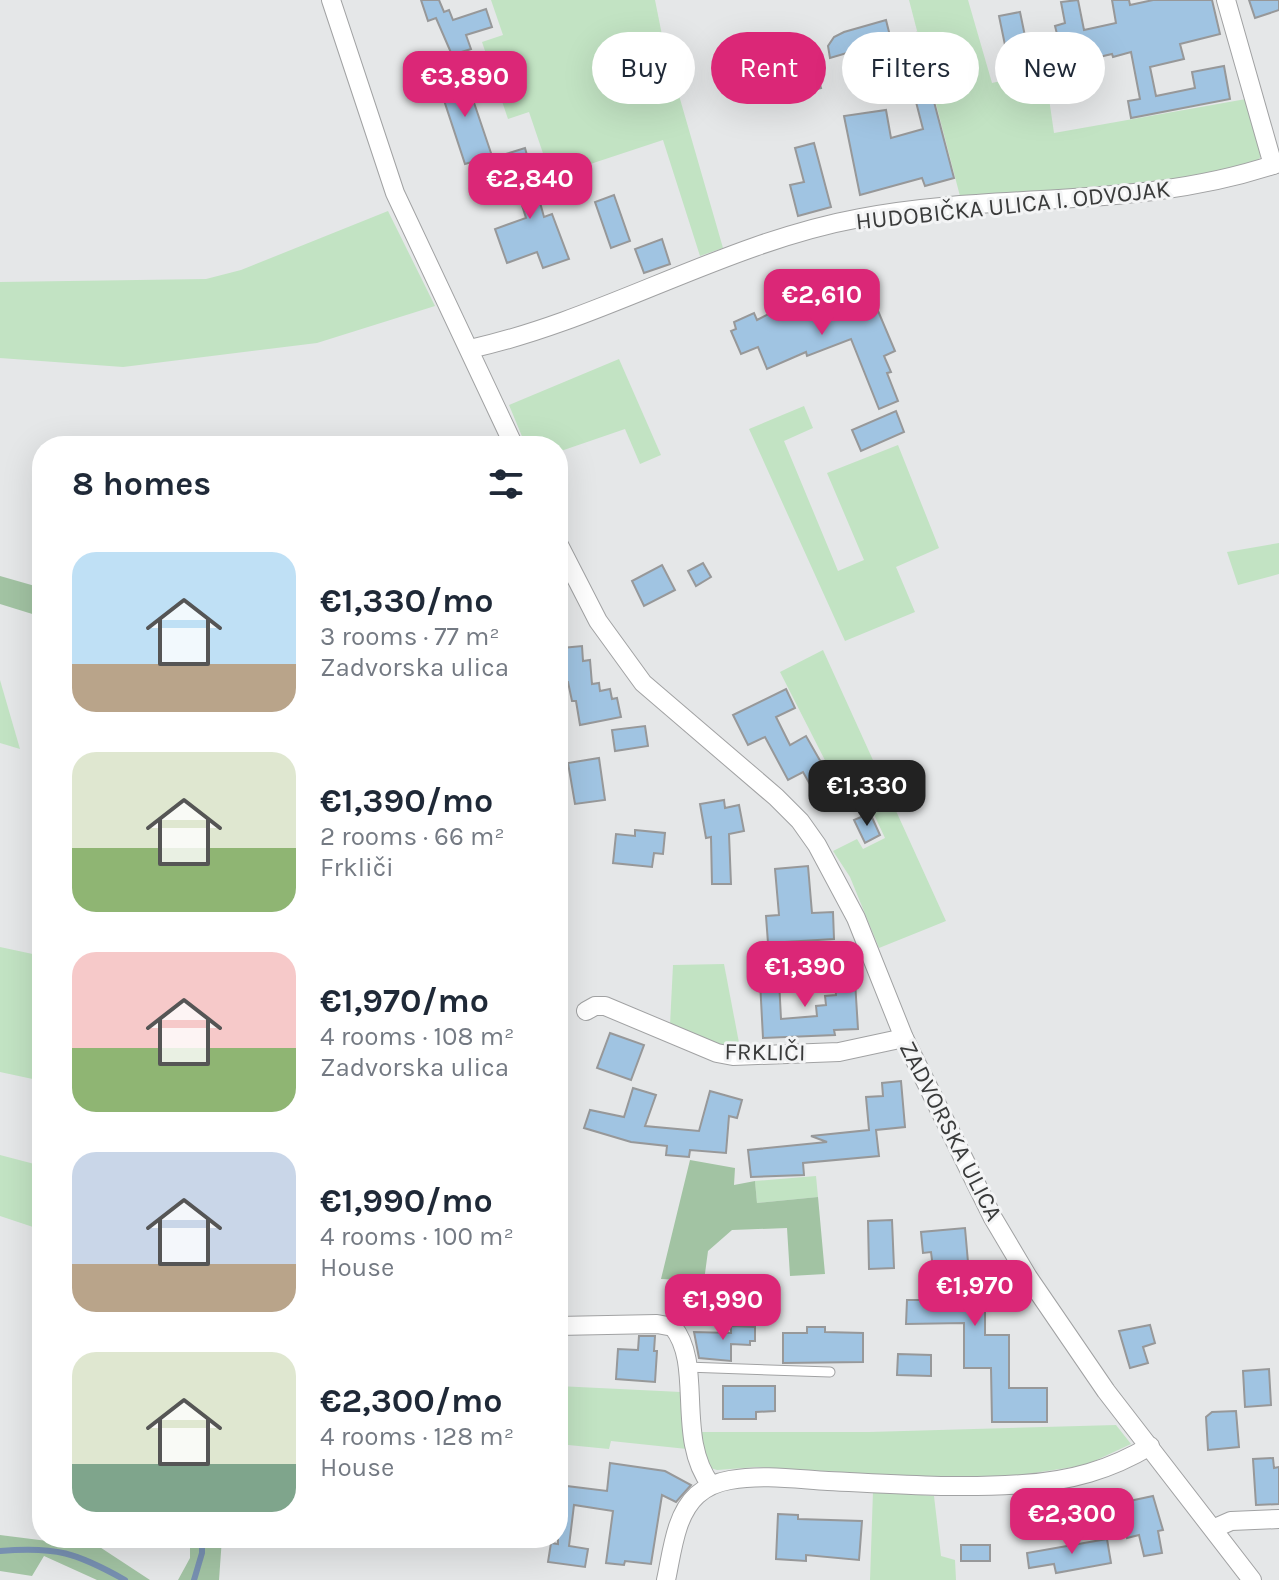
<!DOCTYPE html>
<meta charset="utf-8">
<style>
:root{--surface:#fff;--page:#f6f6f7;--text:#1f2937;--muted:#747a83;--accent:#db2777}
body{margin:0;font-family:Karla,sans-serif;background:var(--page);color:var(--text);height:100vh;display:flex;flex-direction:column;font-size:30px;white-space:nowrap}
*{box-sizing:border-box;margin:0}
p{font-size:26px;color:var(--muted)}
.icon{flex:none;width:44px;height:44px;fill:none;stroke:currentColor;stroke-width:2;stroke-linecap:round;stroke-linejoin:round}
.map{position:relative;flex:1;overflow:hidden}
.details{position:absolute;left:32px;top:436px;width:536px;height:1112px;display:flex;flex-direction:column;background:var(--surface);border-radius:32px;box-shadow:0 8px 32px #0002}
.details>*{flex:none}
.guide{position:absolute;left:592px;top:32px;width:566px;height:72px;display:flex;gap:16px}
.price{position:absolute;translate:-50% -68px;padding:0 18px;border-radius:16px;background:var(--accent);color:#fff;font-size:26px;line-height:52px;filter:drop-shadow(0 2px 4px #0008)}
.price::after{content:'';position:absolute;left:50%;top:48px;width:24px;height:18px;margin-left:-12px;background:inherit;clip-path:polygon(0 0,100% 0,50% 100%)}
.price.on{background:#222;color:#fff}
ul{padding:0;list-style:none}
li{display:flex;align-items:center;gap:24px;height:200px;padding:0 40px}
li span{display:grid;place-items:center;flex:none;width:224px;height:160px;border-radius:24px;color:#555}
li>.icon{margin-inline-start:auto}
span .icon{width:96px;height:96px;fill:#fffc;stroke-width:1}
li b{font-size:34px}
h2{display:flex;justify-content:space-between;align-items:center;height:96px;padding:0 40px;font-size:34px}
.pill{padding:0 28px;border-radius:36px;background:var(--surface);box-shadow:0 8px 32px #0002;font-size:28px;line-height:72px}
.pill.on{background:var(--accent);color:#fff}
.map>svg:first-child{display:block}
.green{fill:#c2e3c3}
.forest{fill:#a2c3a3}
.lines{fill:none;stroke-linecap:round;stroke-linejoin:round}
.stream{stroke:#7790b1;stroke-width:6}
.building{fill:#a0c4e2;stroke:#979899;stroke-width:2}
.lane-casing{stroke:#a1a2a3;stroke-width:11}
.street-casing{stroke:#a1a2a3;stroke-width:20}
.lane{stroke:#fff;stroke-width:9}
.street{stroke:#fff;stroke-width:18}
.labels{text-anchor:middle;stroke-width:6;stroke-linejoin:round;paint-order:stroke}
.street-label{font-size:24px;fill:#3a3b3b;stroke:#f3f4f5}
</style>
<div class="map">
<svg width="1279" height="1580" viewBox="0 0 1279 1580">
<rect width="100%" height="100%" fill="#e5e7e8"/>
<g class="green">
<polygon points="491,0 655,0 663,40 723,248 700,256 663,140 551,177 529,112 508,119 482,42 503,35"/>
<polygon points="909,0 968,0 992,83 1045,71 1054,133 1246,99 1262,155 1258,160 1198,181 961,200"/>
<polygon points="388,211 435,306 317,343 123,367 0,358 0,282 206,279 241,270"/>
<polygon points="619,359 661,455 640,464 625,429 558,452 558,446 526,446 509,405"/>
<polygon points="804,406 813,428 784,441 838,571 864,560 827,473 898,445 939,548 896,567 915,612 845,641 749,429"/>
<polygon points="1279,543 1279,574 1238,585 1227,552"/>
<polygon points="823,650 946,921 879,948 850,877 833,851 857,839 863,849 885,838 871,808 866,810 846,771 833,776 780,672"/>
<polygon points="0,680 20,749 0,743"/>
<polygon points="0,947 42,956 42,1081 0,1072"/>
<polygon points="724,964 740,1048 723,1046 670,1025 673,965"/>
<polygon points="0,1155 42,1166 42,1230 0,1216"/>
<polygon points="816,1176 818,1197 757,1203 755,1181"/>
<polygon points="558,1386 681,1392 687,1449 611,1441 609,1449 558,1444"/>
<polygon points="1116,1425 1131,1444 1086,1465 1014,1476 922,1477 757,1467 717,1470 707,1467 699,1432 869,1432"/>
<polygon points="873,1491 934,1496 941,1556 955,1560 956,1580 870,1580"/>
</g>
<g class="forest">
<polygon points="0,576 42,588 42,617 0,604"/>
<polygon points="690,1160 735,1168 734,1185 755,1181 757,1203 818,1197 825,1274 790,1276 787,1228 732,1230 708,1251 704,1281 661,1279"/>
<polygon points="0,1535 71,1544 86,1538 150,1580 97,1580 44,1556 32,1576 0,1571"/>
<polygon points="190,1538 222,1538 219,1580 178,1580 190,1558"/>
</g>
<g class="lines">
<g class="stream">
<path d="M0,1551C56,1546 77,1553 125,1580"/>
<polyline points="194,1580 202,1553 202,1538"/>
</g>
</g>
<g class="building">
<polygon points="421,0 439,0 444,12 449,10 453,20 486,9 492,27 466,35 471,49 452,55 436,18 428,21"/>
<polygon points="1078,0 1084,30 1116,23 1112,0 1129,0 1130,5 1153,0 1212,0 1220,34 1180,44 1184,59 1150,67 1156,96 1195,88 1192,72 1224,66 1230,99 1131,118 1128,101 1140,99 1131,52 1113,57 1112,54 1040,71 1032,40 1057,34 1055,26 1065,23 1061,2"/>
<polygon points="1249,0 1279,0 1279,10 1255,18"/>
<polygon points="1020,12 1026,41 1005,45 999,16"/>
<polygon points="886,20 891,40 916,33 954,178 925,186 922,178 860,195 844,116 886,110 891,138 923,129 908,71 883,78 874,45 830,58 828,46 834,37 844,32"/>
<polygon points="816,70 821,88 803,93 798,75"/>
<polygon points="464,73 492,156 465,164 438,82"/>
<polygon points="814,143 831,207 798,216 790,185 804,182 795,148"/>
<polygon points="525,148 544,217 552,214 569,259 543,268 537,252 507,263 495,229 526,218 506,154"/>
<polygon points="614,195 630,241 611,248 595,202"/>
<polygon points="662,239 670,264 644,273 635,249"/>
<polygon points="852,295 866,310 876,306 895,351 884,356 891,372 887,373 898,401 879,409 851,339 807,356 806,352 767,369 758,347 741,354 731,331 736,329 734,322 754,313 757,320 804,296 808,305 819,300 822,307"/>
<polygon points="896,411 904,432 861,451 852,430"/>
<polygon points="703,563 711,577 696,586 688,571"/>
<polygon points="662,565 675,590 644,606 632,581"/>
<polygon points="582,646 583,661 590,660 592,684 599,683 600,691 610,689 612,699 617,698 621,717 580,725 576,701 572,701 568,682 565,682 562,648"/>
<polygon points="786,689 795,708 776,717 790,745 806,736 838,792 820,802 803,772 788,780 765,737 748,745 733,715"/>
<polygon points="645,726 648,746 615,751 612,730"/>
<polygon points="599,758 605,800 575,804 568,763"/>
<polygon points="724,800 725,808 739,805 744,831 729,834 731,884 712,884 711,837 706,838 700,804"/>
<polygon points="870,813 880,835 865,843 854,820"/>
<polygon points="635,830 665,833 663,854 654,853 652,867 613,863 616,834 635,836"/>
<polygon points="808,866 812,913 833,912 834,939 768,943 766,916 779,915 775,869"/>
<polygon points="778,961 781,1019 817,1016 816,1006 826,1005 825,996 836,995 835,983 855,981 858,1029 834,1030 835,1035 763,1038 759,962"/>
<polygon points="610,1033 644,1045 631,1080 597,1068"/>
<polygon points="901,1081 905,1127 876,1130 879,1156 803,1163 804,1175 751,1177 748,1150 827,1142 811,1136 869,1130 866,1097 883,1096 882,1083"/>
<polygon points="633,1088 656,1095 645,1126 699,1131 710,1091 742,1100 737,1118 729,1116 726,1153 690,1150 689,1157 666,1155 667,1146 631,1142 584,1128 590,1110 624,1117"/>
<polygon points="892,1220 894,1268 869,1269 868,1221"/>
<polygon points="965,1228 970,1285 985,1285 985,1335 1009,1335 1009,1388 1047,1388 1047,1422 992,1422 991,1368 964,1368 964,1323 906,1324 907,1300 945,1300 945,1267 933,1268 931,1252 923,1253 921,1232"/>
<polygon points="1150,1325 1155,1343 1143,1347 1148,1363 1130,1368 1119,1331"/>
<polygon points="731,1326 755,1327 755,1341 750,1341 750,1345 731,1344 731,1361 699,1358 694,1332 731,1333"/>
<polygon points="807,1327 825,1327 825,1332 863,1333 863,1362 783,1363 783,1333 807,1333"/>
<polygon points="639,1336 655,1336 654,1351 657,1351 655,1382 616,1379 618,1349 638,1350"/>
<polygon points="898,1354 931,1355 931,1376 897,1375"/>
<polygon points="1269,1369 1271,1405 1245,1407 1243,1371"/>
<polygon points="723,1386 775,1386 775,1411 756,1412 756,1419 723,1419"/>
<polygon points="1236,1411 1239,1447 1208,1450 1206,1417 1212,1412"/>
<polygon points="1273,1458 1274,1468 1279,1467 1279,1504 1256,1505 1253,1459"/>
<polygon points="610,1463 665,1471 691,1485 676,1502 662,1495 651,1564 625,1561 624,1565 606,1563 613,1511 574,1505 569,1546 588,1549 585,1567 548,1562 551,1543 558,1544 558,1485 607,1491"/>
<polygon points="1153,1496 1163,1530 1158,1531 1162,1553 1144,1556 1139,1535 1127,1538 1120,1503"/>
<polygon points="778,1514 798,1515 798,1519 862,1521 859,1560 806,1555 806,1561 776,1559"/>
<polygon points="1107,1539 1111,1563 1056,1573 1054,1564 1029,1568 1027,1553"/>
<rect x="961" y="1545" width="29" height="16"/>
</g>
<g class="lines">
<defs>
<polyline id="lane" points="686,1367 830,1372"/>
<g id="street">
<polyline points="331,0 395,193 514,446"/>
<polyline points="1226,0 1273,165"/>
<path d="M470,349C605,319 724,243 860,218C1001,191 1139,211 1279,163"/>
<polyline points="558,543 598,621 643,683 776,797 800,821 817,845 856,918 904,1038 993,1218 1028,1277 1106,1391 1252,1580"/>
<polyline points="586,1011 595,1006 605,1006 717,1053 733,1056 839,1052 904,1038"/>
<path d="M558,1326L657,1324L673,1327C704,1365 675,1438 711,1485"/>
<polyline points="1215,1528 1231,1521 1279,1519"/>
<path d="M666,1580C672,1553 675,1515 697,1495C706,1487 718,1482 730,1480C762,1474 796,1479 828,1481C892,1484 958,1489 1023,1484C1070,1481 1110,1470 1150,1446"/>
</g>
</defs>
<use href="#lane" class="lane-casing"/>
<use href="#street" class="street-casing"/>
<use href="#lane" class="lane"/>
<use href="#street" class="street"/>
</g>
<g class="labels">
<g class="street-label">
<text transform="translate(1013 205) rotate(-6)" y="8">HUDOBIČKA ULICA I. ODVOJAK</text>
<text transform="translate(765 1052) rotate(1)" y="8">FRKLIČI</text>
<text transform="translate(951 1131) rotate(63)" y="8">ZADVORSKA ULICA</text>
</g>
</g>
</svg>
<b class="price" style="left:465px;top:119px">€3,890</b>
<b class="price" style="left:530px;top:221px">€2,840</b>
<b class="price" style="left:822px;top:337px">€2,610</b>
<b class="price on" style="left:867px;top:828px">€1,330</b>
<b class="price" style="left:805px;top:1009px">€1,390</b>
<b class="price" style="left:975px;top:1328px">€1,970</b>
<b class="price" style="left:723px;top:1342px">€1,990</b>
<b class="price" style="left:1072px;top:1556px">€2,300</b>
<div class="guide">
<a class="pill">Buy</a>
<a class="pill on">Rent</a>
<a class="pill">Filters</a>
<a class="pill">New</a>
</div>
<section class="details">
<h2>8 homes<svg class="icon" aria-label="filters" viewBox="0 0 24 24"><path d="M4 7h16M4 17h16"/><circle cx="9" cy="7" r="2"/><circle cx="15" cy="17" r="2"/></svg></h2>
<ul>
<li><span style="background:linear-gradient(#bfe0f5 70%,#b9a48a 0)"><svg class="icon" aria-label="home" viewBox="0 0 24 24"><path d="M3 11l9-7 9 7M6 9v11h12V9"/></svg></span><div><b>€1,330/mo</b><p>3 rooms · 77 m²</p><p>Zadvorska ulica</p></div></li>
<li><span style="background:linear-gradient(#dfe7d0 60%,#8fb573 0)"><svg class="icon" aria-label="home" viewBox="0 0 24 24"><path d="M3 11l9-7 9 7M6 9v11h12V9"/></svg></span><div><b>€1,390/mo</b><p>2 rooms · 66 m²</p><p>Frkliči</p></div></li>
<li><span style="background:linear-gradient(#f6c9c9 60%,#8fb573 0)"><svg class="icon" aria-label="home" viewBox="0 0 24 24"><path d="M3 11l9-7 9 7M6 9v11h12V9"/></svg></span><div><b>€1,970/mo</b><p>4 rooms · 108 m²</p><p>Zadvorska ulica</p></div></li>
<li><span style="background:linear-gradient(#c9d6e8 70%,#b9a48a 0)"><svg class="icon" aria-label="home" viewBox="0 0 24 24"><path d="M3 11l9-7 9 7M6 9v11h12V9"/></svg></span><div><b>€1,990/mo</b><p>4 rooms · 100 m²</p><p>House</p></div></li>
<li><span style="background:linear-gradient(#dfe7d0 70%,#7fa58c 0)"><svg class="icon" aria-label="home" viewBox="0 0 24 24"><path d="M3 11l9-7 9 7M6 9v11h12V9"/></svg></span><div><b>€2,300/mo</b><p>4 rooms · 128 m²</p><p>House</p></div></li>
</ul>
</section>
</div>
